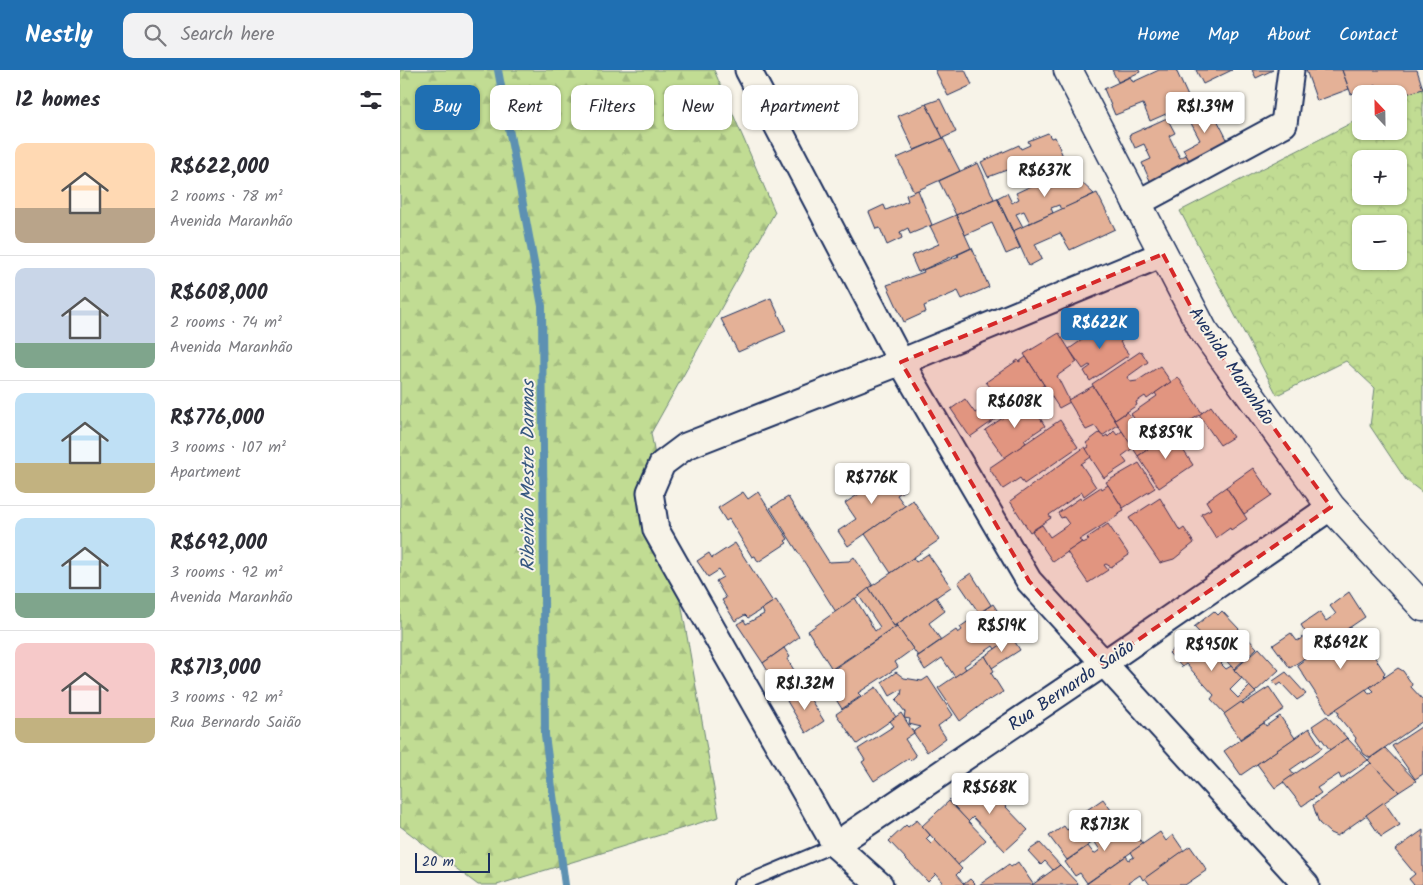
<!DOCTYPE html>
<meta charset="utf-8">
<style>
:root{--surface:#fff;--page:#f2f2f3;--text:#2b2b33;--muted:#7c7c81;--line:#e1e1e2;--accent:#1f6fb2}
body{margin:0;font-family:Kalam,sans-serif;background:var(--page);color:var(--text);height:100vh;display:flex;flex-direction:column;font-size:19px;white-space:nowrap}
*{box-sizing:border-box;margin:0}
p{font-size:16px;color:var(--muted)}
.icon{flex:none;width:28px;height:28px;fill:none;stroke:currentColor;stroke-width:2;stroke-linecap:round;stroke-linejoin:round}
.map{position:relative;flex:1;overflow:hidden}
.panel{display:flex;flex-direction:column;background:var(--surface);width:400px}
.panel>*{flex:none}
.top-card{position:absolute;left:15px;top:15px;width:475px;height:45px;display:flex;gap:10px}
.needle{width:32px;rotate:338deg}
.tools{position:absolute;left:952px;top:15px;display:grid;gap:10px}
.tools a{display:grid;place-items:center;width:55px;height:55px;border-radius:10px;background:var(--surface);box-shadow:0 1px 4px #0004;font-size:25px}
.scale{position:absolute;left:15px;bottom:12px;width:75px;box-sizing:border-box;padding-left:5px;border:2px solid #1b2f5e;border-top:0;font-size:14px;line-height:18px;white-space:nowrap;color:#1b2f5e;-webkit-text-stroke:4px #f7f3e8;paint-order:stroke}
.price{position:absolute;translate:-50% -42px;padding:0 11px;border-radius:5px;background:#fff;color:#222;font-size:16px;line-height:32px;filter:drop-shadow(0 1px 2px #0008)}
.price::after{content:'';position:absolute;left:50%;top:30px;width:15px;height:11px;margin-left:-8px;background:inherit;clip-path:polygon(0 0,100% 0,50% 100%)}
.price.current{background:var(--accent);color:#fff}
ul{padding:0;list-style:none}
li{display:flex;align-items:center;gap:15px;height:125px;padding:0 15px}
li+li{border-top:1px solid var(--line)}
li span{display:grid;place-items:center;flex:none;width:140px;height:100px;border-radius:10px;color:#555}
li>.icon{margin-inline-start:auto}
span .icon{width:60px;height:60px;fill:#fffc;stroke-width:1}
li b{font-size:21px}
h2{display:flex;justify-content:space-between;align-items:center;height:60px;padding:0 15px;font-size:21px}
.chip{padding:0 18px;border-radius:10px;background:var(--surface);box-shadow:0 1px 4px #0004;font-size:18px;line-height:45px}
.chip.current{background:var(--accent);color:#fff}
header{display:flex;align-items:center;gap:30px;box-sizing:border-box;height:70px;padding:0 25px;background:var(--accent);color:#fff}
header strong{font-size:24px}
nav{display:flex;gap:28px;margin-inline-start:auto;font-size:18px}
.search{width:350px;height:45px;background:var(--page);display:flex;align-items:center;gap:12px;box-sizing:border-box;padding:0 18px;border-radius:10px;color:var(--muted);font-size:19px}
main{display:flex;flex:1;min-height:0}
.map>svg:first-child{display:block}
.forest{fill:url(#forest-firs);stroke:#6e8678}
.park{fill:url(#park-crowns);stroke:#6e8678;fill-rule:evenodd}
.lines{fill:none;stroke-linecap:round;stroke-linejoin:round}
.stream{stroke:#5d91b2;stroke-width:8}
.building{fill:#e4b197;stroke:#1b2f5e}
.service-casing{stroke:#1b2f5e;stroke-width:16}
.minor-casing{stroke:#1b2f5e;stroke-width:29}
.tertiary-casing{stroke:#1b2f5e;stroke-width:31}
.service{stroke:#f7f3e8;stroke-width:12}
.minor{stroke:#f7f3e8;stroke-width:25}
.tertiary{stroke:#f7f3e8;stroke-width:28}
.marked{fill:#d62828;fill-opacity:0.2;stroke:#d62828;stroke-width:4;stroke-dasharray:10 6;stroke-linejoin:round}
.labels{text-anchor:middle;stroke-width:4;stroke-linejoin:round;paint-order:stroke}
.street-label{font-size:18px;fill:#1b2f5e;stroke:#f7f3e8}
.water-label{font-size:19px;font-style:italic;fill:#365881;stroke:#f7f3e8}
</style>
<header>
<strong>Nestly</strong>
<div class="search"><svg class="icon" aria-label="search" viewBox="0 0 24 24"><circle cx="10" cy="10" r="6"/><path d="M15 15l6 6"/></svg>Search here</div>
<nav><a>Home</a><a>Map</a><a>About</a><a>Contact</a></nav>
</header>
<main>
<section class="panel">
<h2>12 homes<svg class="icon" aria-label="filters" viewBox="0 0 24 24"><path d="M4 7h16M4 17h16"/><circle cx="9" cy="7" r="2"/><circle cx="15" cy="17" r="2"/></svg></h2>
<ul>
<li><span style="background:linear-gradient(#ffd9b3 65%,#b9a48a 0)"><svg class="icon" aria-label="home" viewBox="0 0 24 24"><path d="M3 11l9-7 9 7M6 9v11h12V9"/></svg></span><div><b>R$622,000</b><p>2 rooms · 78 m²</p><p>Avenida Maranhão</p></div></li>
<li><span style="background:linear-gradient(#c9d6e8 75%,#7fa58c 0)"><svg class="icon" aria-label="home" viewBox="0 0 24 24"><path d="M3 11l9-7 9 7M6 9v11h12V9"/></svg></span><div><b>R$608,000</b><p>2 rooms · 74 m²</p><p>Avenida Maranhão</p></div></li>
<li><span style="background:linear-gradient(#bfe0f5 70%,#c2b280 0)"><svg class="icon" aria-label="home" viewBox="0 0 24 24"><path d="M3 11l9-7 9 7M6 9v11h12V9"/></svg></span><div><b>R$776,000</b><p>3 rooms · 107 m²</p><p>Apartment</p></div></li>
<li><span style="background:linear-gradient(#bfe0f5 75%,#7fa58c 0)"><svg class="icon" aria-label="home" viewBox="0 0 24 24"><path d="M3 11l9-7 9 7M6 9v11h12V9"/></svg></span><div><b>R$692,000</b><p>3 rooms · 92 m²</p><p>Avenida Maranhão</p></div></li>
<li><span style="background:linear-gradient(#f6c9c9 75%,#c2b280 0)"><svg class="icon" aria-label="home" viewBox="0 0 24 24"><path d="M3 11l9-7 9 7M6 9v11h12V9"/></svg></span><div><b>R$713,000</b><p>3 rooms · 92 m²</p><p>Rua Bernardo Saião</p></div></li>
</ul>
</section>
<div class="map">
<svg width="1023" height="815" viewBox="0 0 1023 815">
<defs>
<pattern id="forest-firs" width="22" height="20" patternUnits="userSpaceOnUse" patternTransform="scale(1.25)"><rect width="22" height="20" fill="#c1dc93"/><path d="M5 1l3.5 6h-7zM16 11l3.5 6h-7z" fill="#a5bd81"/></pattern>
<pattern id="park-crowns" width="20" height="18" patternUnits="userSpaceOnUse" patternTransform="scale(1.25)"><rect width="20" height="18" fill="#c1dc93"/><path d="M2 6a3 3 0 1 1 6 0M12 15a3 3 0 1 1 6 0" fill="none" stroke="#a5bd81"/></pattern>
</defs>
<rect width="100%" height="100%" fill="#f7f3e8"/>
<filter id="ink" filterUnits="userSpaceOnUse"><feTurbulence type="fractalNoise" baseFrequency=".02" numOctaves="2"/><feDisplacementMap in="SourceGraphic" scale="10" xChannelSelector="R" yChannelSelector="G"/><feConvolveMatrix kernelMatrix="1 2 1 2 8 2 1 2 1" color-interpolation-filters="sRGB"/></filter>
<g filter="url(#ink)">
<polygon class="forest" points="0,0 314,0 375,142 251,363 319,747 97,815 78,815 0,756"/>
<path class="park" d="M1023,16V423L1006,410L970,356L975,318L946,291L877,325L780,141L961,48V61H999V28ZM961,89H999V126H961ZM961,154H999V191H961Z"/>
<g class="lines">
<polyline class="stream" points="98,0 142,236 145,665 165,815"/>
</g>
<g class="building">
<polygon points="535,0 565,0 572,15 548,26"/>
<polygon points="712,0 739,0 740,2 718,12"/>
<polygon points="759,0 776,0 791,33 750,51 743,34 715,45 704,19 730,7 733,12"/>
<polygon points="796,0 832,0 803,14"/>
<polygon points="852,0 873,0 856,8"/>
<polygon points="906,0 942,0 949,19 917,31"/>
<polygon points="942,0 1017,0 1023,19 999,26 999,24 979,24 977,15 951,24"/>
<polygon points="540,29 556,62 543,68 526,34"/>
<polygon points="807,30 831,77 792,96 783,79 800,70 784,40"/>
<polygon points="526,34 543,68 514,80 498,46"/>
<polygon points="767,48 775,63 769,66 780,88 786,85 792,96 752,115 742,93 751,89 744,74 735,78 729,65"/>
<polygon points="648,63 651,68 655,67 667,96 645,106 643,100 617,110 612,98 588,107 581,92 619,75 621,79 630,75 628,71"/>
<polygon points="543,68 560,101 514,122 497,88"/>
<polygon points="578,93 594,129 556,145 539,111"/>
<polygon points="665,97 694,124 661,140 659,135 651,138 653,143 630,153 624,141 616,144 623,157 613,161 597,128 607,123 612,133 619,129 616,123 659,103 658,100"/>
<polygon points="518,120 532,155 510,164 508,158 500,162 502,168 487,175 480,158 476,159 469,142 484,135 486,140 508,131 506,125"/>
<polygon points="697,123 715,159 670,180 660,163 635,174 642,189 629,196 613,161"/>
<polygon points="597,128 620,178 606,184 592,153 565,165 556,145"/>
<polygon points="556,145 571,178 518,202 511,186 539,174 530,156"/>
<polygon points="572,178 589,217 562,229 558,221 524,236 526,242 504,252 487,215 524,202 523,200 559,186 557,185"/>
<polygon points="371,228 386,261 338,282 321,249"/>
<polygon points="712,250 725,268 720,272 729,285 690,311 684,301 691,296 689,295 683,299 669,279 689,265 688,264 692,261"/>
<polygon points="659,263 677,292 657,306 670,332 659,338 624,284"/>
<polygon points="741,281 748,292 727,307 730,312 737,311 760,296 771,312 747,329 745,326 736,332 737,335 715,350 692,314"/>
<polygon points="626,287 644,315 570,367 551,339 565,329 575,343 583,338 598,327 586,312 618,290 619,292"/>
<polygon points="778,307 802,343 760,372 748,353 741,358 731,344 757,326 755,323"/>
<polygon points="693,316 718,355 702,366 695,356 686,360 668,330"/>
<polygon points="629,330 645,356 624,370 626,373 605,388 585,360"/>
<polygon points="811,336 833,367 820,375 799,345"/>
<polygon points="727,342 745,367 749,364 756,374 738,386 715,350"/>
<polygon points="660,350 678,377 624,414 620,408 603,419 589,398"/>
<polygon points="714,361 717,365 722,361 733,378 722,386 727,393 704,408 685,379 689,377 686,373 699,363 704,367 707,365 708,367"/>
<polygon points="772,363 793,395 759,418 738,386"/>
<polygon points="685,377 691,387 681,394 696,417 684,426 682,422 649,445 651,448 630,462 610,431"/>
<polygon points="739,393 755,418 723,438 706,412"/>
<polygon points="853,398 872,425 844,444 826,417"/>
<polygon points="492,401 505,420 497,425 505,436 448,476 438,461 456,449 445,433 459,424 453,416 472,402 478,410"/>
<polygon points="708,415 724,440 717,444 719,445 679,470 682,472 653,492 632,461 642,455 650,467 669,454 664,447 661,448 658,443 680,428 681,430 701,417 702,419"/>
<polygon points="826,417 847,449 831,460 830,458 816,468 801,444 811,439 806,431"/>
<polygon points="343,422 348,429 358,422 388,469 385,471 387,473 358,492 355,486 352,487 329,449 326,451 318,438"/>
<polygon points="388,427 429,492 449,491 454,487 473,516 436,542 370,438"/>
<polygon points="760,428 780,461 784,458 794,473 774,489 760,493 729,448"/>
<polygon points="513,430 539,470 491,503 465,464"/>
<polygon points="708,454 729,485 711,497 706,494 704,495 708,500 688,513 667,482 682,472 683,473 689,470 687,468"/>
<polygon points="335,473 373,532 348,548 345,545 335,551 322,530 326,528 316,511 323,507 319,500 308,507 297,491 309,483 312,488"/>
<polygon points="528,484 551,517 494,556 469,518 513,488 516,492"/>
<polygon points="571,503 591,535 579,543 558,512"/>
<polygon points="469,518 494,556 496,555 497,556 432,599 408,561 455,528 475,561 480,557 459,526"/>
<polygon points="949,522 965,547 890,598 873,575 891,563 897,571 907,565 901,555 920,542 926,551 936,544 930,536"/>
<polygon points="536,527 545,541 529,553 541,570 518,586 496,555"/>
<polygon points="376,530 399,567 363,593 337,554 344,550 346,554 364,544 362,539"/>
<polygon points="593,534 614,566 595,579 593,576 564,596 566,599 555,607 542,588 525,600 517,587 556,560 558,563 562,560 560,557"/>
<polygon points="814,541 818,545 822,541 857,578 834,599 794,557"/>
<polygon points="497,556 513,579 495,592 498,597 458,623 461,626 442,639 422,607"/>
<polygon points="950,557 952,560 955,559 968,577 966,580 968,584 972,583 985,603 983,605 985,607 929,644 897,595"/>
<polygon points="802,565 825,589 821,594 826,599 831,596 842,608 830,620 838,628 850,616 856,623 825,644 811,629 814,625 786,594 782,597 769,583 784,570 790,576"/>
<polygon points="612,567 620,580 592,598 585,586"/>
<polygon points="384,578 390,587 387,589 394,600 375,613 363,593"/>
<polygon points="859,578 879,600 855,622 834,600"/>
<polygon points="585,586 594,601 591,603 603,622 590,630 589,629 560,651 538,618"/>
<polygon points="998,598 1003,601 1012,614 1011,617 1023,630 1023,651 970,688 964,684 955,671 956,668 938,646 939,643 936,639 966,619 969,624 974,621 970,617"/>
<polygon points="496,602 504,608 522,611 528,607 553,645 538,656 546,668 527,682 513,662 521,657 509,654 510,649 504,648 505,642 496,630 501,625 502,619 490,626 482,612"/>
<polygon points="886,602 906,624 897,630 881,613 877,616 873,611"/>
<polygon points="476,617 496,647 457,674 436,644"/>
<polygon points="869,617 884,639 840,669 824,644 841,632 843,634"/>
<polygon points="404,619 424,651 406,663 387,631"/>
<polygon points="501,643 514,663 505,669 516,686 511,690 509,688 474,711 462,692 465,690 458,679 494,656 490,651"/>
<polygon points="880,646 895,668 841,705 824,681 864,653 866,656"/>
<polygon points="927,646 947,668 930,680 912,656"/>
<polygon points="1021,657 1023,660 1023,704 1015,709 992,676"/>
<polygon points="909,658 922,678 890,700 894,705 875,718 857,694"/>
<polygon points="947,668 968,690 941,709 939,704 917,718 921,723 902,736 883,712"/>
<polygon points="985,678 1016,711 999,722 968,690"/>
<polygon points="971,693 999,722 937,766 930,763 919,753 913,735"/>
<polygon points="585,715 628,760 605,781 573,747 568,752 549,730 563,716 574,727"/>
<polygon points="703,729 711,740 703,746 712,759 667,790 649,766 664,756 667,760 678,753 675,748"/>
<polygon points="549,731 586,770 558,795 522,756"/>
<polygon points="984,732 1000,755 981,767 966,745"/>
<polygon points="517,750 530,765 526,769 531,774 535,770 562,799 556,805 564,814 570,809 576,815 539,815 543,812 536,804 528,812 489,771 506,755 508,757"/>
<polygon points="725,750 743,774 687,813 680,803 675,806 665,792 688,776 694,784 700,780 694,771"/>
<polygon points="1023,760 1023,813 1021,815 1014,815 1009,809 1015,804 995,780"/>
<polygon points="760,762 766,771 773,765 784,781 743,810 740,805 725,815 685,815 726,786 729,790 734,787 731,782"/>
<polygon points="640,773 660,795 653,800 645,791 641,795 628,781"/>
<polygon points="790,776 807,800 785,815 750,815 745,808"/>
<polygon points="618,792 633,814 632,815 579,815 609,794 611,797"/>
<polygon points="660,795 679,815 632,815"/>
</g>
<g class="lines">
<defs>
<polyline id="service" points="340,815 435,775"/>
<g id="minor">
<polyline points="348,0 501,292 629,511 906,815"/>
<polyline points="736,134 884,54 891,0"/>
<polyline points="435,775 703,594 931,437"/>
<polyline points="480,815 435,775 256,460 250,422 262,394 286,376 501,292 763,184"/>
</g>
<polyline id="tertiary" points="668,0 803,260 931,437 1023,537"/>
</defs>
<use href="#service" class="service-casing"/>
<use href="#minor" class="minor-casing"/>
<use href="#tertiary" class="tertiary-casing"/>
<use href="#service" class="service"/>
<use href="#minor" class="minor"/>
<use href="#tertiary" class="tertiary"/>
</g>
</g>
<path class="marked" d="M763,184L803,260L931,437L703,594L629,511L501,292Z"/>
<g class="labels">
<g class="street-label">
<text transform="translate(832 296) rotate(56)" y="6">Avenida Maranhão</text>
<text transform="translate(671 615) rotate(-34)" y="6">Rua Bernardo Saião</text>
</g>
<g class="water-label">
<text transform="translate(127 406) rotate(-90)" y="7">Ribeirão Mestre Darmas</text>
</g>
</g>
</svg>
<div class="tools">
<a><svg class="needle" viewBox="-14 -14 28 28"><path d="M0-13l5 13h-10z" fill="#e53935"/><path d="M0 13l5-13h-10z" fill="#7c7c81"/></svg></a>
<a>+</a>
<a>−</a>
</div>
<div class="scale">20 m</div>
<b class="price" style="left:805px;top:64px">R$1.39M</b>
<b class="price" style="left:645px;top:128px">R$637K</b>
<b class="price current" style="left:700px;top:280px">R$622K</b>
<b class="price" style="left:615px;top:359px">R$608K</b>
<b class="price" style="left:766px;top:390px">R$859K</b>
<b class="price" style="left:472px;top:435px">R$776K</b>
<b class="price" style="left:602px;top:583px">R$519K</b>
<b class="price" style="left:941px;top:600px">R$692K</b>
<b class="price" style="left:812px;top:602px">R$950K</b>
<b class="price" style="left:405px;top:641px">R$1.32M</b>
<b class="price" style="left:590px;top:745px">R$568K</b>
<b class="price" style="left:705px;top:782px">R$713K</b>
<div class="top-card">
<a class="chip current">Buy</a>
<a class="chip">Rent</a>
<a class="chip">Filters</a>
<a class="chip">New</a>
<a class="chip">Apartment</a>
</div>
</div>
</main>
